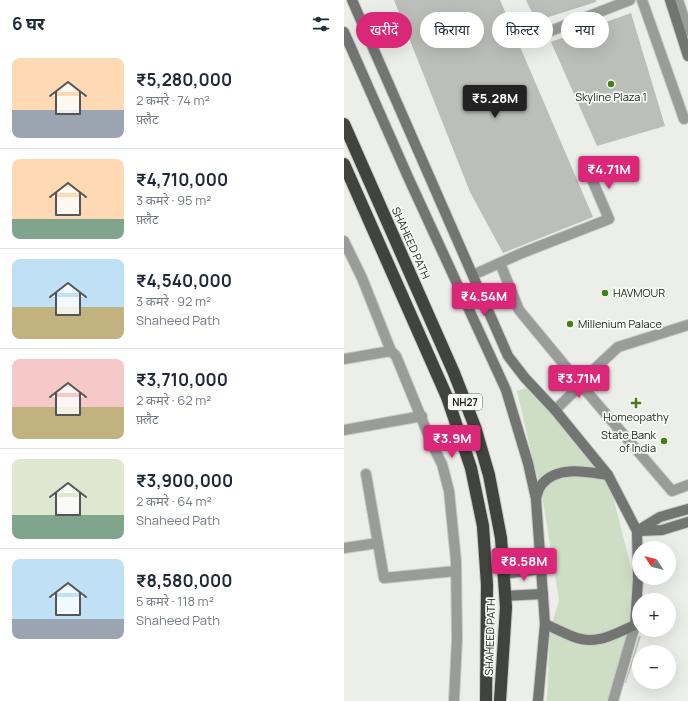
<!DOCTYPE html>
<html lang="hi">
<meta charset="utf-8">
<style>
:root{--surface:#fff;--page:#f6f6f7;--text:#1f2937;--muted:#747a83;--line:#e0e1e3;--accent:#db2777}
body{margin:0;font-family:Manrope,"Noto Sans Devanagari",sans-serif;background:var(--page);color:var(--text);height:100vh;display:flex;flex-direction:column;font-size:15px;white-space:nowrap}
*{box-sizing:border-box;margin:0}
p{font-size:13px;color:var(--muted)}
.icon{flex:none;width:22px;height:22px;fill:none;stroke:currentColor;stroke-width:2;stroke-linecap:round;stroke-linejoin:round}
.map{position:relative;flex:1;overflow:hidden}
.panel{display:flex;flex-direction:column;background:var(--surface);width:344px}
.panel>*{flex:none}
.banner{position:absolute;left:12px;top:12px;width:272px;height:36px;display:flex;gap:8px}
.needle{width:26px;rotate:306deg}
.tools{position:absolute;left:288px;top:541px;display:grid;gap:8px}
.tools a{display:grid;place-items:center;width:44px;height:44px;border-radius:50%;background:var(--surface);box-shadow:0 4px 16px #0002;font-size:20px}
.price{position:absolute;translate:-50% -34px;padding:0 9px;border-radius:4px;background:var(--accent);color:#fff;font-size:13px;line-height:26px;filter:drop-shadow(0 1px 2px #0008)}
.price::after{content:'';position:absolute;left:50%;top:24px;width:12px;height:9px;margin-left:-6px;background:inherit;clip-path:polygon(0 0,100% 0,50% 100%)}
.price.on{background:#222;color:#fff}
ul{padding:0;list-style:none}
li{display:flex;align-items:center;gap:12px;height:100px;padding:0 12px}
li+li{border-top:1px solid var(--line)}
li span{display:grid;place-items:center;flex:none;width:112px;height:80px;border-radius:8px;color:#555}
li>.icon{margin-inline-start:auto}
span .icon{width:48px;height:48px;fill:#fffc;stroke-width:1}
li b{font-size:17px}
h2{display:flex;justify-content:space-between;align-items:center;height:48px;padding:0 12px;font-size:17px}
.chip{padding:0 14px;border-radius:18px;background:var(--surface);box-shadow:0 4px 16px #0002;font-size:14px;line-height:36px}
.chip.on{background:var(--accent);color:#fff}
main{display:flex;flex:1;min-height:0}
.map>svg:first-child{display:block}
.green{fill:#cedec5}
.building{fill:#bbbeb9}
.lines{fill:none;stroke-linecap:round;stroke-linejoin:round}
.street-casing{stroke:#c7cac6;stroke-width:12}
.secondary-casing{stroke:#c7cac6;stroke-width:12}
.highway-casing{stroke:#c7cac6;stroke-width:14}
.street{stroke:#9a9c9a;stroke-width:10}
.secondary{stroke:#737572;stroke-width:10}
.highway{stroke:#40433e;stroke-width:12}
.poi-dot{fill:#467f18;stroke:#f8fcf6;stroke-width:1.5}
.labels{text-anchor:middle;stroke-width:3.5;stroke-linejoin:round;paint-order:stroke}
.shield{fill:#f8fcf6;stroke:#646663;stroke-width:1}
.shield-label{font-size:10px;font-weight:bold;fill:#252624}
.poi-label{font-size:11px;fill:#252624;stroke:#f8fcf6}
.street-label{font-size:11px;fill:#252624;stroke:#f8fcf6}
</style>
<main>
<section class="panel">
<h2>6 घर<svg class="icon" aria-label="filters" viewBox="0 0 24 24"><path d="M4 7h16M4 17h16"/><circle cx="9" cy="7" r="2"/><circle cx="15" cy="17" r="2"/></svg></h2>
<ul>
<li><span style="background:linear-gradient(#ffd9b3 65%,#9aa5b1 0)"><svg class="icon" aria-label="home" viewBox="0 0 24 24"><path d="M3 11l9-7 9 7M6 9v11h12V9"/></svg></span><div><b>₹5,280,000</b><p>2 कमरे · 74 m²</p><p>फ़्लैट</p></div></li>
<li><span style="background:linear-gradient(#ffd9b3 75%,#7fa58c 0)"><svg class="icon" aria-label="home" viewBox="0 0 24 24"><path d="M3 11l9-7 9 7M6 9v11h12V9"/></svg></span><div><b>₹4,710,000</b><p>3 कमरे · 95 m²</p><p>फ़्लैट</p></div></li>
<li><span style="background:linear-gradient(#bfe0f5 60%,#c2b280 0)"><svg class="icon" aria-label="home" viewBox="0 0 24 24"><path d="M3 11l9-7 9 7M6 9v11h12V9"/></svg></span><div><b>₹4,540,000</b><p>3 कमरे · 92 m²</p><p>Shaheed Path</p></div></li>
<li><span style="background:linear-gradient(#f6c9c9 60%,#c2b280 0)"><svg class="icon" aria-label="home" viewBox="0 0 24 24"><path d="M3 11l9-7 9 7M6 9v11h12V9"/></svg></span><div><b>₹3,710,000</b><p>2 कमरे · 62 m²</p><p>फ़्लैट</p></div></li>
<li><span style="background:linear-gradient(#dfe7d0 70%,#7fa58c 0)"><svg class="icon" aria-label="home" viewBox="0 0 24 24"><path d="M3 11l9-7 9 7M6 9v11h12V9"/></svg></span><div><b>₹3,900,000</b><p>2 कमरे · 64 m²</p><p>Shaheed Path</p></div></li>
<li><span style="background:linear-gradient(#bfe0f5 75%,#9aa5b1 0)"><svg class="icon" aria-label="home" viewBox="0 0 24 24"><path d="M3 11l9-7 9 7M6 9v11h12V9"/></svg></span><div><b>₹8,580,000</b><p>5 कमरे · 118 m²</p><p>Shaheed Path</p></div></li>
</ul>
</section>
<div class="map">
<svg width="344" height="701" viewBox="0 0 344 701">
<rect width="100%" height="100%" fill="#ebeee9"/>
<polygon class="green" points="185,387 266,485 295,598 267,701 203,701 206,630 215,600 197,489 190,464 173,391"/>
<g class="building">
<polygon points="50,0 156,0 249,217 159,253 126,192"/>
<polygon points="182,0 252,0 252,2 192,21"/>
<polygon points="287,13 321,126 253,146 207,42"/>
<polygon points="295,636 297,636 282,683 281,683"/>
</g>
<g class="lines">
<defs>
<g id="street">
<polyline points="298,0 340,119"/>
<polyline points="334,0 344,31"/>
<polyline points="186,39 286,0"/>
<polyline points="0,241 18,278 47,351 52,356 88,444 98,464 105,491 112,561 113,639 110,701"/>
<polyline points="156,263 175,310 237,385 328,491 344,485"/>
<polyline points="129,275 178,253 265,219 244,170"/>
<polyline points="0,359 47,351"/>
<polyline points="211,410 237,385 244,375 274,347 344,325"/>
<polyline points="0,430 78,416"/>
<polyline points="22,474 40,578 112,571"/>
<polyline points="0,548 34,543"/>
<polyline points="269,701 291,625"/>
</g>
<g id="secondary">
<path d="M8,0L164,356L181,378L211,410L264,475L293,531L294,579L291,625C277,631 262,640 246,640C231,640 215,630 201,624"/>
<polyline points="326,0 344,56"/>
<polyline points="0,32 64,177 162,390 184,463 192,499 201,624 194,701"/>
<path d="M192,499C193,494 195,488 198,484C214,465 243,472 264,475"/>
<polyline points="293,531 316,517 344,509"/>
<polyline points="295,531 318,530 344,522"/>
<polyline points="160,574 197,569"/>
<polyline points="161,596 199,594"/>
</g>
<g id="highway">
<polyline points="0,124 110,373 131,427 145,475 157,538 162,607 156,701"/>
<polyline points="0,164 103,397 127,468 139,526 143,585 142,701"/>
</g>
</defs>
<use href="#street" class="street-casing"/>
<use href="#secondary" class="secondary-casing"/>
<use href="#highway" class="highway-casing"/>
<use href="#street" class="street"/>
<use href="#secondary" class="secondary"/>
<use href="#highway" class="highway"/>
</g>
<g class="poi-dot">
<circle cx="267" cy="84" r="4"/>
<circle cx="261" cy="293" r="4"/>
<circle cx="226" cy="324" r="4"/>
<path d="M290 397h4v4h4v4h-4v4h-4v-4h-4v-4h4z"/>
<circle cx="320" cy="441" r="4"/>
</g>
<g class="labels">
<rect class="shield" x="104" y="394" width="34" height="16" rx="3"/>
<g class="shield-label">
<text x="121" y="406">NH27</text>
</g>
<g class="poi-label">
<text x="267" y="101">Skyline Plaza 1</text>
<text x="269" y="297" text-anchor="start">HAVMOUR</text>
<text x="234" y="328" text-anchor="start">Millenium Palace</text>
<text x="292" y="421">Homeopathy</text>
<text x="312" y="439" text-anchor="end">State Bank<tspan x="312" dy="13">of India</tspan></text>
</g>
<g class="street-label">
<text transform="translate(67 243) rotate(66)" y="4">SHAHEED PATH</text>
<text transform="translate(146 637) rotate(-88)" y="4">SHAHEED PATH</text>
</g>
</g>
</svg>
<div class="tools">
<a><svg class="needle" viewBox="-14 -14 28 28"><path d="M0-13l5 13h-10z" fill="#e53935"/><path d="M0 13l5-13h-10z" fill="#747a83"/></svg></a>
<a>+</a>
<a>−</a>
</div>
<b class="price on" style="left:151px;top:119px">₹5.28M</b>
<b class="price" style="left:265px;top:190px">₹4.71M</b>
<b class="price" style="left:140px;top:317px">₹4.54M</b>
<b class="price" style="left:235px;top:399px">₹3.71M</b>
<b class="price" style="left:108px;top:459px">₹3.9M</b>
<b class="price" style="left:180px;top:582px">₹8.58M</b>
<div class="banner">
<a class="chip on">खरीदें</a>
<a class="chip">किराया</a>
<a class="chip">फ़िल्टर</a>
<a class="chip">नया</a>
</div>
</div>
</main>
